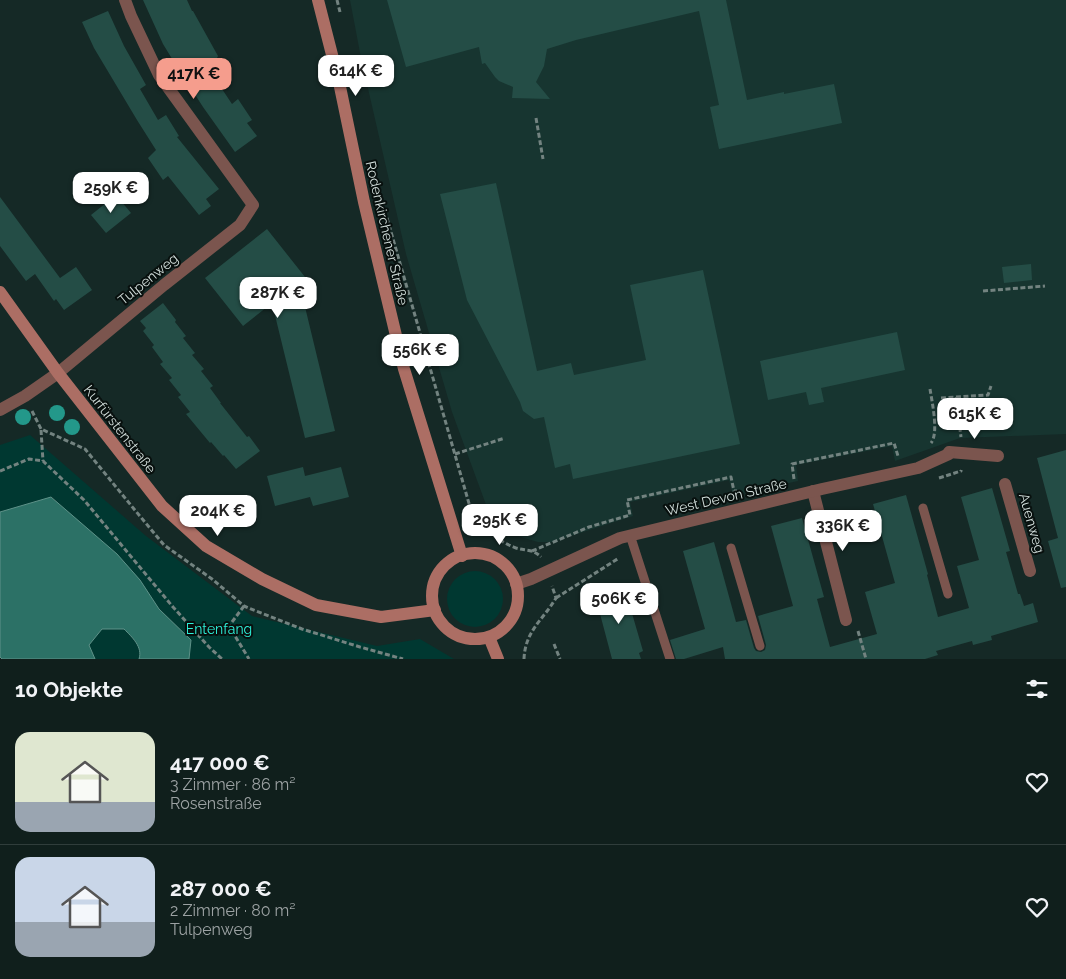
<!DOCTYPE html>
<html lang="de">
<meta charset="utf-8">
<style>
:root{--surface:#101f1c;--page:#192725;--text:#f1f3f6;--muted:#9ca2a3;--line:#303d3b;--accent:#f59d8d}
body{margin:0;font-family:Raleway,sans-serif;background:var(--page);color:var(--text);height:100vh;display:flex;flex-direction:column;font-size:19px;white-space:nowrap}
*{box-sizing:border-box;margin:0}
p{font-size:16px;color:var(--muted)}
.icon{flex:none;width:28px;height:28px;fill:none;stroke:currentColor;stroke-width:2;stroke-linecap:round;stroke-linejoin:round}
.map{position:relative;height:659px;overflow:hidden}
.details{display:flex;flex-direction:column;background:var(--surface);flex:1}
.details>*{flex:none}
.price{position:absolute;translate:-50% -42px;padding:0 11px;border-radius:10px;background:#fff;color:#222;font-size:16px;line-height:32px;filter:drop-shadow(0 1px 2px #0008)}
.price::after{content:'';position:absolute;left:50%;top:30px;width:15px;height:11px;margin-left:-8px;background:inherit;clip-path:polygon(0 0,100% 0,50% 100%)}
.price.selected{background:var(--accent);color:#111}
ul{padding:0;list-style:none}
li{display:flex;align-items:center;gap:15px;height:125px;padding:0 15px}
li+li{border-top:1px solid var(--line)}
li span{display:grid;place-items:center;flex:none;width:140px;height:100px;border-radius:15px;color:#555}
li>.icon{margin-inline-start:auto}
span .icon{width:60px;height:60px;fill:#fffc;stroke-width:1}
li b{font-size:21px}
h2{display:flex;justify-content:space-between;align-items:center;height:60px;padding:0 15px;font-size:21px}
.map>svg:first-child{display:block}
.built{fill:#173530}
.green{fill:#003831}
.water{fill:#2c7166;stroke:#5e9289}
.building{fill:#244d46}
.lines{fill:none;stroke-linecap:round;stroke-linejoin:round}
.path{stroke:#738380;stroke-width:3;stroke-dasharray:5 2.5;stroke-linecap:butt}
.lane{stroke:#7b554e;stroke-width:9}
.street{stroke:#7b554e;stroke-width:12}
.secondary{stroke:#ac6e64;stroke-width:12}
.tree{fill:#23988a}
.labels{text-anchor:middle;stroke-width:4;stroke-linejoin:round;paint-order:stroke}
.street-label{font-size:14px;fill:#d3dfdc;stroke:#08100e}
.park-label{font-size:14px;fill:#2ef2db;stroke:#08100e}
</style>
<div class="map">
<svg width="1066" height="659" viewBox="0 0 1066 659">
<rect width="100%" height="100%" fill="#152926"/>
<polygon class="built" points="350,0 1066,0 1066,434 960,438 895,461 892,446 796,465 798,481 733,495 729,480 630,502 633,516 552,542 538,542 521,537 504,531 492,521 452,412 406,254 361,58"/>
<g class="green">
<polygon points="30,435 146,536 252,616 377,646 420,639 454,659 189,659 191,640 159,609 140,580 52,497 0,512 0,445"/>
<circle cx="475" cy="599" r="28"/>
<path d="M102,629H124C132,638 143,647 139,659H95L89,645Z"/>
</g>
<path class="water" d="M51,497L117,554L140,580L159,609L191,640L189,659H139C143,647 132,637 124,629H102L89,645L95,659H2L0,657V512Z"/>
<g class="building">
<polygon points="143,0 187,0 192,11 193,11 218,56 217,58 222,67 212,74 232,104 238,99 252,120 247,123 257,136 235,152 203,107 174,62 163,44"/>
<polygon points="387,0 726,0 747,100 784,92 784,94 834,84 842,123 719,149 710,107 719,105 699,11 576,40 547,49 544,66 536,82 550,99 512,98 513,87 499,81 495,77 485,63 482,64 479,47 406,67"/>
<polygon points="108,11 124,46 146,85 140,89 158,120 166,115 179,136 177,137 219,189 206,199 211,206 199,215 168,176 163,180 148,158 156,150 137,120 94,48 82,22"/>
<polygon points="496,183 537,371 571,363 574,375 646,360 630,285 703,270 740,444 573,479 570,464 555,468 544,417 534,419 523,411 520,402 467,300 440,194"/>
<polygon points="116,195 131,213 106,233 91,215"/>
<polygon points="0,197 60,278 76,267 92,290 64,310 56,299 54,301 35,274 26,281 0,246"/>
<polygon points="267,229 305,277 299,282 335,431 305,438 272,303 243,326 205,278"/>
<polygon points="1031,264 1032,280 1004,283 1002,267"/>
<polygon points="163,303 176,320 175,322 186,336 183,338 195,353 192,355 204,369 201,371 213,386 210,388 221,403 220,403 247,437 249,436 260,451 236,469 224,455 223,456 211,442 210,443 186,414 190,412 178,397 181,395 169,380 172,378 160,364 163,362 152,347 154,345 143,331 146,328 140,321"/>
<polygon points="897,332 905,370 821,388 824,402 809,405 806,392 768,400 760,361"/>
<polygon points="1066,450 1066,587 1061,588 1048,541 1058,538 1037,458"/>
<polygon points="303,467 305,476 341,467 349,497 313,506 310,497 275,506 267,476"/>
<polygon points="992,488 1010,551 1006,552 1018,594 1020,594 1024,606 1033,603 1038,622 991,636 992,640 973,645 972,641 936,651 938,655 925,659 725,659 723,647 684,659 676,659 670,640 705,629 683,551 714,542 736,622 746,620 754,648 756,651 761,652 765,650 766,645 758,616 793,606 771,526 802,518 824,597 817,599 830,647 877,634 865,592 895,583 873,504 906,495 928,574 927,575 938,617 969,608 957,566 979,560 961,497"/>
<polygon points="624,586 643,651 639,653 641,659 612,659 595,595"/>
</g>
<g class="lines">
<g class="path">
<polyline points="337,0 340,12"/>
<polyline points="536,118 543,159"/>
<path d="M387,218L470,507C485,526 492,539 516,548C526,551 533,549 541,557"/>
<polyline points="983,291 1045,286"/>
<path d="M930,389C932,402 939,433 931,443"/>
<polyline points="956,397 961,437"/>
<polyline points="941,398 988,395 991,386"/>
<polyline points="32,411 41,429 85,449 134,509 164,545 212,579 244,606 256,611 302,629 360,647 403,659"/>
<polyline points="41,430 43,461"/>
<polyline points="455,454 505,438"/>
<polyline points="0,471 29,459 43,461 84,500 173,607 209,647 222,659"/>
<polyline points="939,478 961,471 961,470"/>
<polyline points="794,479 792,464 894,443 898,456"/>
<polyline points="532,551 589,527 630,515 627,500 731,477 734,491 737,491"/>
<polyline points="556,598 619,558"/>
<polyline points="244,606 229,626 249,659"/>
<polyline points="858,631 866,659"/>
<polyline points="554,644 560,659"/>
<path d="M524,659C525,631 543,620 556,598L552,586"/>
</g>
<g class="lane">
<polyline points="923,508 948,594"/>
<polyline points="630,535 670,659"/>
<polyline points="731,548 760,646"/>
</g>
<g class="street">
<polyline points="0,410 25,396 58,373 164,285 240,225 253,205 159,75 131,16 125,0"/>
<polyline points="949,452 998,456"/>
<polyline points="1005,484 1030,571"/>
<polyline points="813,491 846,620"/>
<polyline points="516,584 531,579 620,538 822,489 918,468 949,454"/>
</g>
<g class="secondary">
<polyline points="318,0 339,82 364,202 404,369 462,556"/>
<polyline points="0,292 58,373 162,506 206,546 262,579 316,605 381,617 435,610"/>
<circle cx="475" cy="596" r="43"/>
<polyline points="489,637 498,659"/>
</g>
</g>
<g class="tree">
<circle cx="57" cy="413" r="8"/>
<circle cx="23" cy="417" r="8"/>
<circle cx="72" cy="427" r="8"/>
</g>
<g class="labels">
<g class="street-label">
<text transform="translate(387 233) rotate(77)" y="5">Rodenkirchener Straße</text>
<text transform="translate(148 279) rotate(-39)" y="5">Tulpenweg</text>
<text transform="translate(120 429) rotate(52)" y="5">Kurfürstenstraße</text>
<text transform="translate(726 497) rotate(-13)" y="5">West Devon Straße</text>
<text transform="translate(1032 523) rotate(74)" y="5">Auenweg</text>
</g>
<g class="park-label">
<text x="219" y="634">Entenfang</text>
</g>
</g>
</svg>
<b class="price" style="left:356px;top:97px">614K €</b>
<b class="price selected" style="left:194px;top:100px">417K €</b>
<b class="price" style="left:111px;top:214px">259K €</b>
<b class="price" style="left:278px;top:319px">287K €</b>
<b class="price" style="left:420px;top:376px">556K €</b>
<b class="price" style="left:975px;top:440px">615K €</b>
<b class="price" style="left:218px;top:537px">204K €</b>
<b class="price" style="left:500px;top:546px">295K €</b>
<b class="price" style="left:843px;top:552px">336K €</b>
<b class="price" style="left:619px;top:625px">506K €</b>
</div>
<section class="details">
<h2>10 Objekte<svg class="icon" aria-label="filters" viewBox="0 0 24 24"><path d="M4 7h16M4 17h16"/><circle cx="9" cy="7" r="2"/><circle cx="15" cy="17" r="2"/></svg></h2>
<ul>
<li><span style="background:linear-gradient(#dfe7d0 70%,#9aa5b1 0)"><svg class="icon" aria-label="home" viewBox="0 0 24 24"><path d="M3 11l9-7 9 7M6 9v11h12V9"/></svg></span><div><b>417 000 €</b><p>3 Zimmer · 86 m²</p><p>Rosenstraße</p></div><svg class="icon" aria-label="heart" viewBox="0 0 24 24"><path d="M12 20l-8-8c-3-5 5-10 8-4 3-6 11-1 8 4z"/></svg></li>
<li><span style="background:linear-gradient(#c9d6e8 65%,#9aa5b1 0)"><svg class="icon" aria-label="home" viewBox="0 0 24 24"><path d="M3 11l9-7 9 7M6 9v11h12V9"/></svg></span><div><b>287 000 €</b><p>2 Zimmer · 80 m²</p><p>Tulpenweg</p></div><svg class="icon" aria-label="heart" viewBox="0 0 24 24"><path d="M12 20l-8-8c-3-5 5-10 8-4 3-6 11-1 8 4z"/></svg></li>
</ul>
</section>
